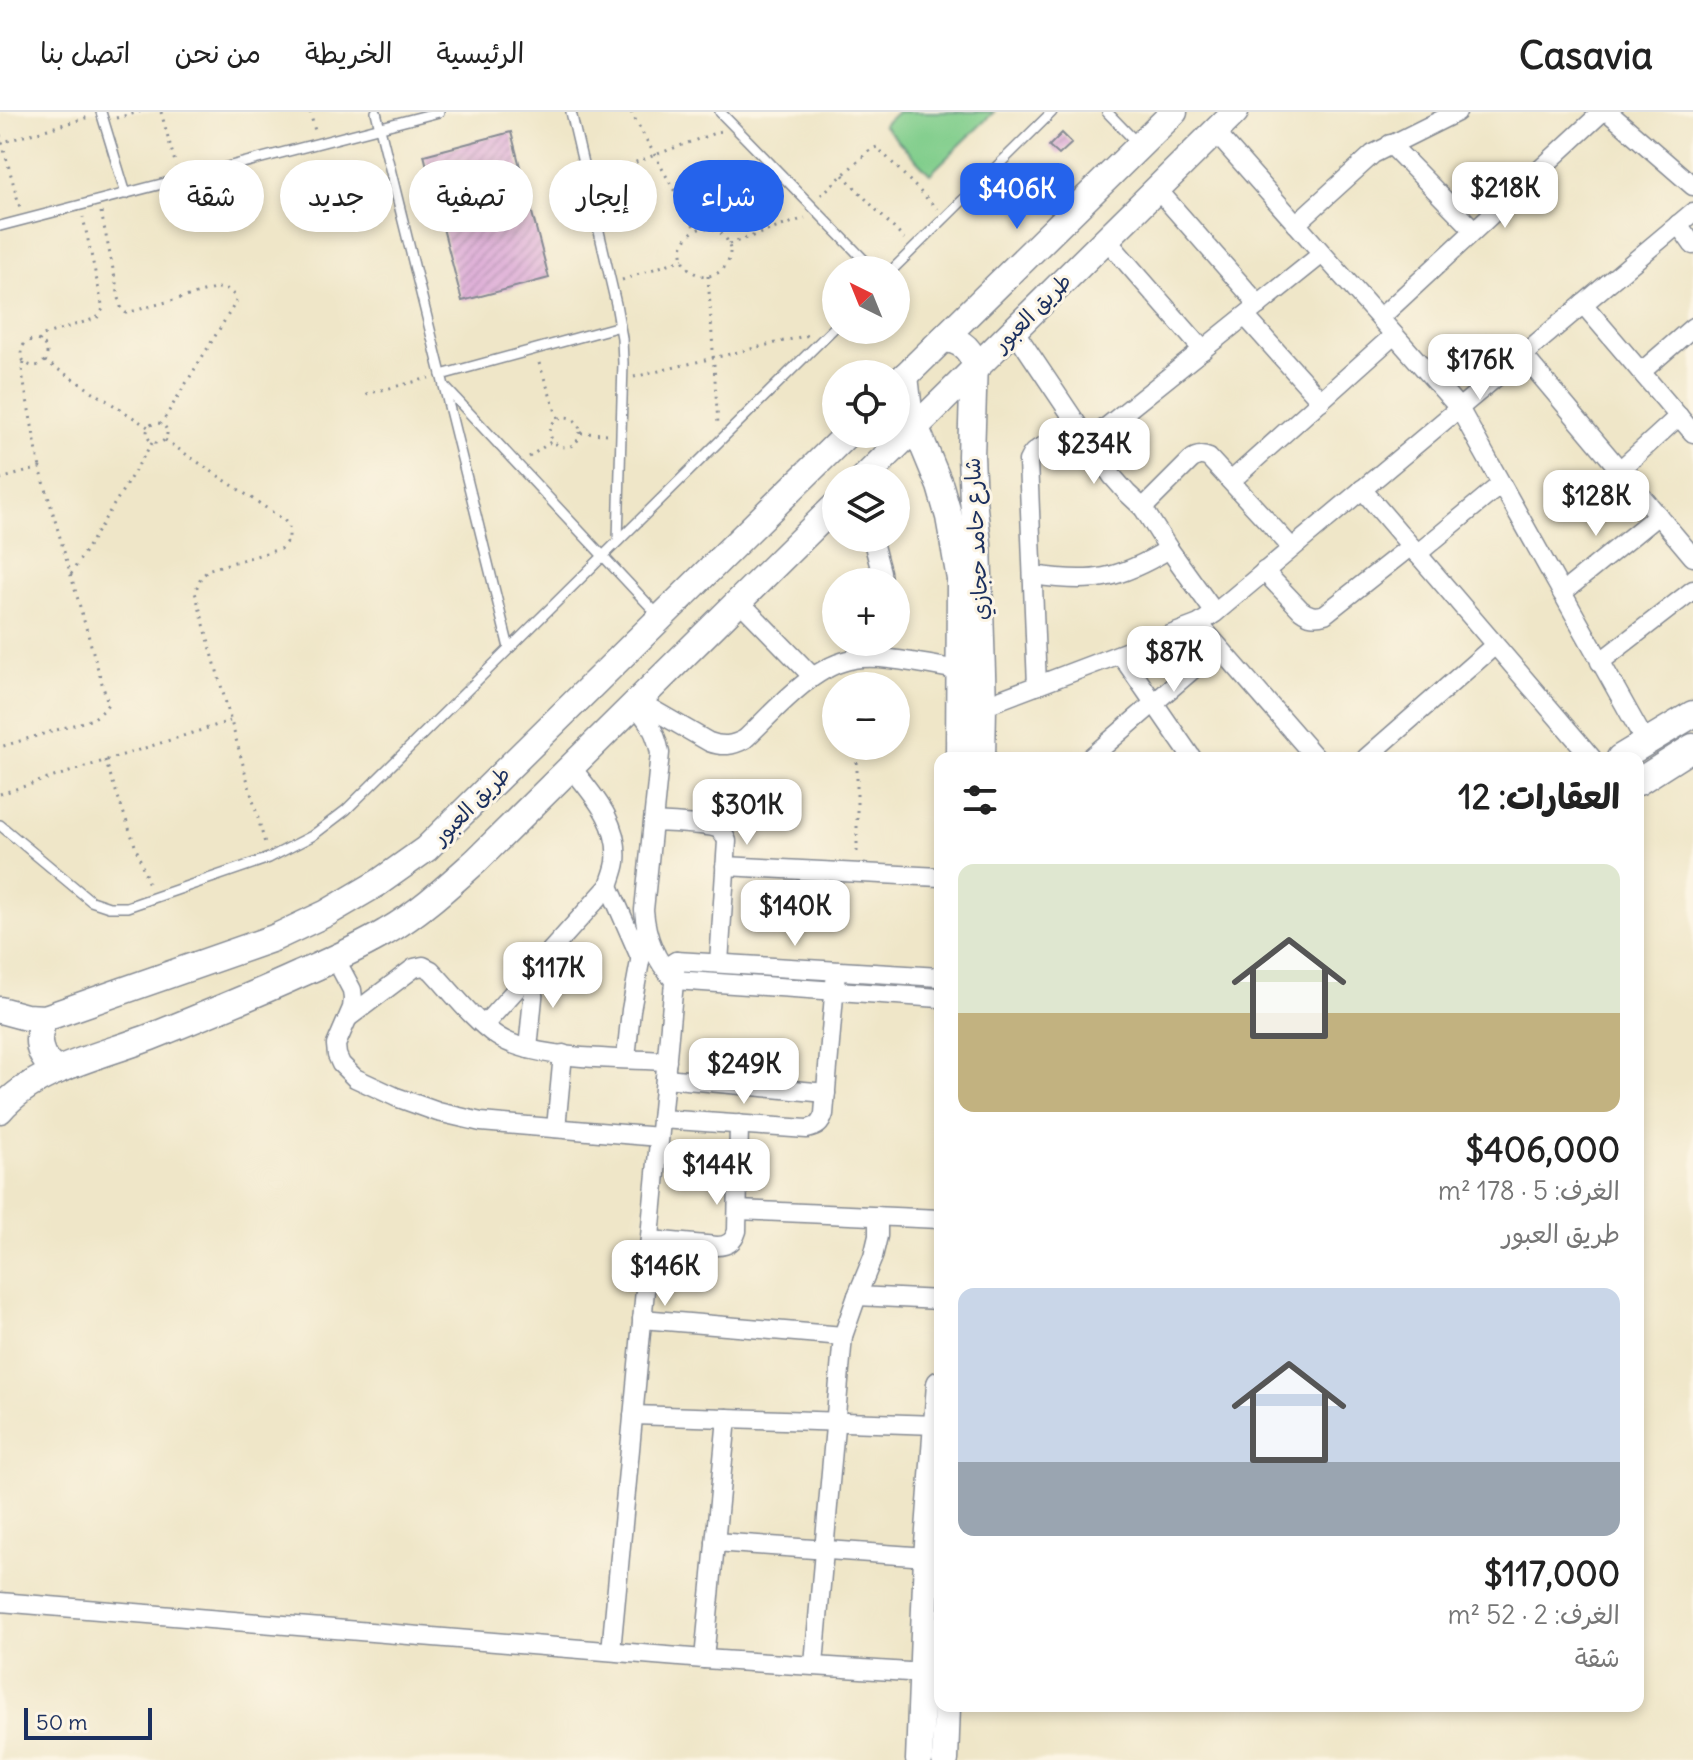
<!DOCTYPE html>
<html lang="ar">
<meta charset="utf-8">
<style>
:root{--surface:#fff;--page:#f2f2f2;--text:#222;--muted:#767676;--line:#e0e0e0;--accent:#2563eb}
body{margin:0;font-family:Delius,"Playpen Sans Arabic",sans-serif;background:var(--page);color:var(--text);direction:rtl;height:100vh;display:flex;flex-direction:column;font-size:30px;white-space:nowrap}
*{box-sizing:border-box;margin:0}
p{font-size:26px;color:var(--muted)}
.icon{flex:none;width:44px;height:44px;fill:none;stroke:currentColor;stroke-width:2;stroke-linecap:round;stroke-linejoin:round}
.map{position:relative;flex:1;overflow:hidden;direction:ltr}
.side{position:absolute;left:934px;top:640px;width:710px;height:960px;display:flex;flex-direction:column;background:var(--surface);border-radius:16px;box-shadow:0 4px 12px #0003;direction:rtl}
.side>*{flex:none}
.hud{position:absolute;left:24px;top:48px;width:760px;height:72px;direction:rtl;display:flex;gap:16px}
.needle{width:52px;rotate:317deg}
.tools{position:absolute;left:822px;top:144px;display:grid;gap:16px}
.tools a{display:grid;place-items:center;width:88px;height:88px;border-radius:50%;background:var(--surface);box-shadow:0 4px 12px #0003;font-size:40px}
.scale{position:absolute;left:24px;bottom:20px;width:128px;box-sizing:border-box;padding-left:8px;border:4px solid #1b2f5e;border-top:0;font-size:22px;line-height:28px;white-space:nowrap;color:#1b2f5e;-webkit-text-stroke:6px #fcf5e5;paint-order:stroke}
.price{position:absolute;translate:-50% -68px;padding:0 18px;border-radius:16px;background:#fff;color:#222;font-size:26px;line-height:52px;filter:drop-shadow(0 2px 4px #0008)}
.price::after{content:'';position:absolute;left:50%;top:48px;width:24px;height:18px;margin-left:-12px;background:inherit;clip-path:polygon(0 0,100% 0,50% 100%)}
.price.selected{background:var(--accent);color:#fff}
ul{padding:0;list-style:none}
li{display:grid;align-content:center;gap:16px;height:424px;padding:0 24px}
li span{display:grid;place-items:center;height:248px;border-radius:16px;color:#555}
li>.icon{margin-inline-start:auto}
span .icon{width:144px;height:144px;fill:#fffc;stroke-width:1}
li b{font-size:34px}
h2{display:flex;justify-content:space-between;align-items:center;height:96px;padding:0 24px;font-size:34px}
.chip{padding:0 28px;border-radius:36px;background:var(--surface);box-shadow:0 4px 12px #0003;font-size:28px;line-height:72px}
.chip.selected{background:var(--accent);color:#fff}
header{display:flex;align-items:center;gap:48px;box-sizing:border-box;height:112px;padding:0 40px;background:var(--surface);border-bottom:2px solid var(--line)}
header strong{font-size:38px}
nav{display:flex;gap:44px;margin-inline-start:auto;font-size:28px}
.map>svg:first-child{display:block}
.pitch{fill:#81ce8c;stroke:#4e7e75;stroke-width:2}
.building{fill:url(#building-hatch)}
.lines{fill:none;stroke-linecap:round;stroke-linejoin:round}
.lane-casing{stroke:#858a93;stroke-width:12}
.street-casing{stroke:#858a93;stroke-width:21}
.secondary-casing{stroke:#858a93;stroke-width:29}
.path{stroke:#858a93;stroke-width:3;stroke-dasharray:2 6;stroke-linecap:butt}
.lane{stroke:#fff;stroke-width:9}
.street{stroke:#fff;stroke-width:18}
.secondary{stroke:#fff;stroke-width:26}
.labels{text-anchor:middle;stroke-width:6;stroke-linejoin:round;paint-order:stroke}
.street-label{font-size:22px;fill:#1b2f5e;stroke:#fcf5e5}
</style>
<header>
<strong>Casavia</strong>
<nav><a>الرئيسية</a><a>الخريطة</a><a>من نحن</a><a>اتصل بنا</a></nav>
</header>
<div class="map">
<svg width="1693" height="1648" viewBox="0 0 1693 1648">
<defs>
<pattern id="building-hatch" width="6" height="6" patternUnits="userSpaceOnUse" patternTransform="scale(2)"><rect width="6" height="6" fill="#d9a3d5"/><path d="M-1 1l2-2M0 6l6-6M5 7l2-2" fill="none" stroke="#af85b0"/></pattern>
</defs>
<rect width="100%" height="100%" fill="#fcf5e5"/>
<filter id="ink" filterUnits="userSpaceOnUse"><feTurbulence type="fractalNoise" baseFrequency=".0125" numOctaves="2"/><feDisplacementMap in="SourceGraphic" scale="16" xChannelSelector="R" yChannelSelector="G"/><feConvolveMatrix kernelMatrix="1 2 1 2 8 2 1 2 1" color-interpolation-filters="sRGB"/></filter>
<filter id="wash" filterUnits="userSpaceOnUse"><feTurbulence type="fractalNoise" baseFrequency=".006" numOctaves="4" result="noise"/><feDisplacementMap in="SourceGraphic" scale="32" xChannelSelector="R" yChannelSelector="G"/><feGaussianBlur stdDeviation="1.8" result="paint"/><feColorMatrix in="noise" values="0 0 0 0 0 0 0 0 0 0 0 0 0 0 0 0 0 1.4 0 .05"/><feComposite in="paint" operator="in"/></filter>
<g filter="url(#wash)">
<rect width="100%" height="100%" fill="#efe6c8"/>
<polygon class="pitch" points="897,0 994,0 930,62 883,13"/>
<g id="blocks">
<g class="building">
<polygon points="511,20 549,166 462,189 424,43"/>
<polygon points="1062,21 1072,31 1059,43 1049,34"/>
</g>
</g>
</g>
<g filter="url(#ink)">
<use href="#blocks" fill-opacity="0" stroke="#858a93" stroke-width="2"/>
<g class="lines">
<defs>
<g id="lane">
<polyline points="101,0 126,82"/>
<polyline points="376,0 509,536"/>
<polyline points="571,0 616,192 622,226 623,251 618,429"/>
<polyline points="720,0 874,158"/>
<polyline points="1107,0 1137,31"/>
<polyline points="0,114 439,0"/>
<polyline points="892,158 1052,0"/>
<polyline points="441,263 620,214"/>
<polyline points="446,276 660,505"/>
<polyline points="0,713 91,789 109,795 127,795 269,746 312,724 346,698 836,214"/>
</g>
<g id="street">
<polyline points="1608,0 1693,74"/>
<polyline points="1215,20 1459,296 1646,631"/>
<polyline points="1390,32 1474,118"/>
<polyline points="1157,77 1259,193"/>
<polyline points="1296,112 1373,42 1457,0"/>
<polyline points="1678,112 1693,133"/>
<polyline points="1106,127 1203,238"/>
<polyline points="1583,192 1693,321"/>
<polyline points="1245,204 1321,289"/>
<polyline points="1380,206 1602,0"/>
<polyline points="1014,218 1112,364 1127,381 1143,396 1169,437 1215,501"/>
<polyline points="1523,243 1693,445"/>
<polyline points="1641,260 1693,215"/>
<polyline points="1620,358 1679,304"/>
<polyline points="1231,369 1394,223"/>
<polyline points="1362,377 1592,646"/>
<path d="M1143,396L1191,348C1197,343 1202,343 1209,346L1292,436"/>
<polyline points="872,426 881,460 882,470"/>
<polyline points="1417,442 1500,373"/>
<path d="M1264,459L1301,498C1309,504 1315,505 1325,502L1411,434"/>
<path d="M1033,463C1093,472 1118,468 1169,437"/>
<polyline points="1562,481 1658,403"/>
<polyline points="739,489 812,564"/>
<polyline points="1199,512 1316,646"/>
<polyline points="1121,543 1192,646"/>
<polyline points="1600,550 1693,478"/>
<path d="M1037,574L1028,349C1031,341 1036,337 1044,334L1089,329L1322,142"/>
<path d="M638,589L709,630C723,635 732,634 745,627C775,599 813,553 854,547C882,542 931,554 960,558"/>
<path d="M634,593C649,608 656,621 660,641L644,798C646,825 656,849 674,868L940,886"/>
<polyline points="973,594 983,594 1199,512 1215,501 1693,100"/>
<polyline points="1090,646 1219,535"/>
<polyline points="1366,646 1495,533"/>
<path d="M654,710C667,711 712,712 720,718C724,722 725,724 727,729L719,851"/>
<polyline points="725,754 940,765"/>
<polyline points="609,774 640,845"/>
<polyline points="335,846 352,878 353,887 352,896 336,933 337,943 341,952 355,966 396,985 438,1000 481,1010 659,1025"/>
<polyline points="666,855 676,849 940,865"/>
<path d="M349,905L414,856L423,854L431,858C452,880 472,907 497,924C534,949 621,946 667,949"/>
<path d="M484,913L609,774C611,767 615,758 616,750C620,711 593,683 571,655"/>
<polyline points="528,937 536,855"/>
<polyline points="626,946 631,898 646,817"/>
<polyline points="665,966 826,981"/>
<path d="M661,1007L807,1017C817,1015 821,1012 824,1002L836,860"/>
<polyline points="556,1016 563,942"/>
<polyline points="738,1098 940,1107"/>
<path d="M650,1128L717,1134C728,1134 734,1129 737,1119L739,1012"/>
<polyline points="857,1184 940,1188"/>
<polyline points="642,1207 843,1224"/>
<polyline points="633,1303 937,1313"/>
<polyline points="715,1430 927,1445"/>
<polyline points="0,1490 704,1547 940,1562"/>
<polyline points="611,1539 676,849"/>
<polyline points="704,1547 727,1306"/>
<polyline points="814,1552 843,1224 857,1184 873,1145 878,1124 878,1104"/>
</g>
<g id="secondary">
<path d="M943,227C959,228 968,234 974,249L971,344L973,388L978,431L983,594L982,646"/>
<polyline points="905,264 909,299 940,374 949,405 960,467 959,646"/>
<polyline points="896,273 1174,0"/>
<polyline points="864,366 1235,0"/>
<polyline points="1620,646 1693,602"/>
<polyline points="1638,670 1693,635"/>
<polyline points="0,898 26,905 45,906 274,826 327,801 378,771 426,737 847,322"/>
<path d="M45,906C34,927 38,945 57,959"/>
<path d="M0,998C37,955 107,943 158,922C205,903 252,884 298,863C327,850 358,837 386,820C419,801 447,775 476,749L836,393"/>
<polyline points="919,1648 927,1445 940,1272"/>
<polyline points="945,1648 947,1594"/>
</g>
</defs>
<use href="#lane" class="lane-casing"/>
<use href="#street" class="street-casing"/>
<use href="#secondary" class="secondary-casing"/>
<g class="path">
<polyline points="161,0 176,54"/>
<polyline points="310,0 315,19"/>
<polyline points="631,0 696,118"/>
<polyline points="116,6 140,0"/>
<polyline points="0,23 20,96"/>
<polyline points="0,31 89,5"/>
<polyline points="843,63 904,127"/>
<polyline points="598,64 723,18"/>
<polyline points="821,83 871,37 877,35 937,97"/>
<polyline points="101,100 121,195 126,201 218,176 227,177 234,183 236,190 161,312"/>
<circle cx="706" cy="140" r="24"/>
<polyline points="729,132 805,106"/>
<polyline points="708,164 718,312"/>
<polyline points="622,168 683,147"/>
<circle cx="34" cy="241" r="13"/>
<polyline points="39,229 43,223 97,206 103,197 83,105"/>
<polyline points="45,249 148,315"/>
<polyline points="24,250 22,261 40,356"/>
<polyline points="539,251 558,306"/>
<polyline points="634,265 809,223"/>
<polyline points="366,282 429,266"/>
<circle cx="565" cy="320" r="15"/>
<circle cx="157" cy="321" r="10"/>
<polyline points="581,321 609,322"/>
<polyline points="165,328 284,408 289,414 289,427 280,437 210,457 201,465 195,480 266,735"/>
<polyline points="529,345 552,329"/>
<polyline points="0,367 40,356 108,592 103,599 93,607 0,635"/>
<polyline points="71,462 152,331"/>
<polyline points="857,634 857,742"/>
<polyline points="105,648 149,773"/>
<polyline points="0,682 230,609"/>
</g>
<use href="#lane" class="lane"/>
<use href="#street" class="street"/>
<use href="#secondary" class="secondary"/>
</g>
</g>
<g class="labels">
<g class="street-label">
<text transform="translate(1032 200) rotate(-45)" y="8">طريق العبور</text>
<text transform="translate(976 427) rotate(-93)" y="8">شارع حامد حجازي</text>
<text transform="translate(471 693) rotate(-45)" y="8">طريق العبور</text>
</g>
</g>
</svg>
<div class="tools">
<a><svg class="needle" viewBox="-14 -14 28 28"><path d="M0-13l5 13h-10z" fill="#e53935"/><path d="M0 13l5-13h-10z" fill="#767676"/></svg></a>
<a><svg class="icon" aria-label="locate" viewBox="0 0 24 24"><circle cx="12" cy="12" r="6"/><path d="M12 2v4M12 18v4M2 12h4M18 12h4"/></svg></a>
<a><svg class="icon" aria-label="layers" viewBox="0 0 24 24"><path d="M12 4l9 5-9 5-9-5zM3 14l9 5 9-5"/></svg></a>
<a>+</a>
<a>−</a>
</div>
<div class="scale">50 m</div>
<b class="price" style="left:1505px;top:118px">$218K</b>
<b class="price selected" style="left:1017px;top:119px">$406K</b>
<b class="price" style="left:1480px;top:290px">$176K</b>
<b class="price" style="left:1094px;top:374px">$234K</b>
<b class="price" style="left:1596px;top:426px">$128K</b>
<b class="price" style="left:1174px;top:582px">$87K</b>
<b class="price" style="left:747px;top:735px">$301K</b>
<b class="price" style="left:795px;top:836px">$140K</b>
<b class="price" style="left:553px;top:898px">$117K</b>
<b class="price" style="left:744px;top:994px">$249K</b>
<b class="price" style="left:717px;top:1095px">$144K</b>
<b class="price" style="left:665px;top:1196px">$146K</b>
<div class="hud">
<a class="chip selected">شراء</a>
<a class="chip">إيجار</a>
<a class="chip">تصفية</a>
<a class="chip">جديد</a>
<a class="chip">شقة</a>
</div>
<section class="side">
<h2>العقارات: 12<svg class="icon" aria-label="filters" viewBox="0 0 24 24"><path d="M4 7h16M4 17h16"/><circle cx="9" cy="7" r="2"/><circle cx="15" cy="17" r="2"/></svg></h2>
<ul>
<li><span style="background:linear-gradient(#dfe7d0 60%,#c2b280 0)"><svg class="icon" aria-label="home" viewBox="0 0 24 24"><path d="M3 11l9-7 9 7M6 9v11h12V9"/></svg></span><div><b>$406,000</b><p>الغرف: 5 · 178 m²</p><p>طريق العبور</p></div></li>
<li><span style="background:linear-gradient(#c9d6e8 70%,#9aa5b1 0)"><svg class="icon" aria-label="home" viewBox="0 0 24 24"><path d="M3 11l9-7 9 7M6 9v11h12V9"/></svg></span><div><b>$117,000</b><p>الغرف: 2 · 52 m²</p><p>شقة</p></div></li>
</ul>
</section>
</div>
